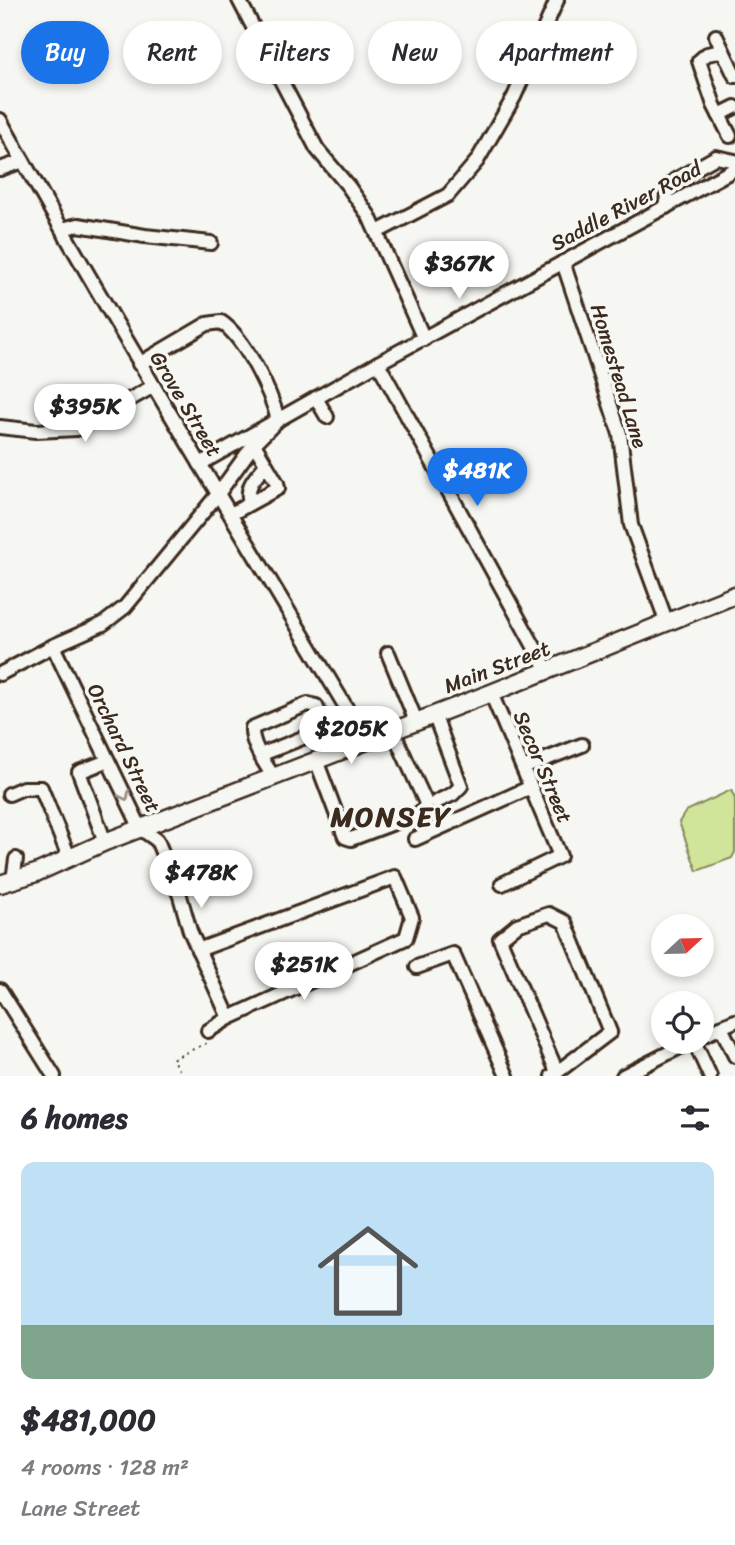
<!DOCTYPE html>
<meta charset="utf-8">
<style>
:root{--surface:#fff;--page:#f2f2f3;--text:#2b2b33;--muted:#7c7c81;--line:#e1e1e2;--accent:#1a73e8}
body{margin:0;font-family:Sriracha,sans-serif;background:var(--page);color:var(--text);height:100vh;display:flex;flex-direction:column;font-size:26px;white-space:nowrap}
*{box-sizing:border-box;margin:0}
p{font-size:23px;color:var(--muted)}
.icon{flex:none;width:38px;height:38px;fill:none;stroke:currentColor;stroke-width:2;stroke-linecap:round;stroke-linejoin:round}
.map{position:relative;height:1076px;overflow:hidden}
.side{display:flex;flex-direction:column;background:var(--surface);flex:1}
.side>*{flex:none}
.top-card{position:absolute;left:21px;top:21px;width:693px;height:63px;display:flex;gap:14px}
.needle{width:46px;rotate:68deg}
.buttons{position:absolute;left:651px;top:914px;display:grid;gap:14px}
.buttons a{display:grid;place-items:center;width:63px;height:63px;border-radius:50%;background:var(--surface);box-shadow:0 4px 10px #0003;font-size:35px}
.price{position:absolute;translate:-50% -60px;padding:0 16px;border-radius:24px;background:#fff;color:#222;font-size:23px;line-height:46px;filter:drop-shadow(0 2px 4px #0008)}
.price::after{content:'';position:absolute;left:50%;top:42px;width:21px;height:16px;margin-left:-10px;background:inherit;clip-path:polygon(0 0,100% 0,50% 100%)}
.price.active{background:var(--accent);color:#fff}
ul{padding:0;list-style:none}
li{display:grid;align-content:center;gap:14px;height:371px;padding:0 21px}
li+li{border-top:2px solid var(--line)}
li span{display:grid;place-items:center;height:217px;border-radius:14px;color:#555}
li>.icon{margin-inline-start:auto}
span .icon{width:126px;height:126px;fill:#fffc;stroke-width:1}
li b{font-size:30px}
h2{display:flex;justify-content:space-between;align-items:center;height:84px;padding:0 21px;font-size:30px}
.pill{padding:0 24px;border-radius:32px;background:var(--surface);box-shadow:0 4px 10px #0003;font-size:24px;line-height:63px}
.pill.active{background:var(--accent);color:#fff}
.map>svg:first-child{display:block}
.green{fill:#d1e59a;stroke:#86885c;stroke-width:2}
.lines{fill:none;stroke-linecap:round;stroke-linejoin:round}
.minor-casing{stroke:#3b2a1e;stroke-width:18}
.major-casing{stroke:#3b2a1e;stroke-width:21}
.path{stroke:#3b2a1e;stroke-width:2;stroke-dasharray:2 5;stroke-linecap:butt}
.minor{stroke:#f6f6f2;stroke-width:12}
.major{stroke:#f6f6f2;stroke-width:16}
.oneway{stroke:#989088}
.labels{text-anchor:middle;stroke-width:7;stroke-linejoin:round;paint-order:stroke}
.street-label{font-size:21px;fill:#3b2a1e;stroke:#f6f6f2}
.district-label{font-size:28px;font-weight:bold;letter-spacing:2px;fill:#3b2a1e;stroke:#f6f6f2}
</style>
<div class="map">
<svg width="735" height="1076" viewBox="0 0 735 1076">
<rect width="100%" height="100%" fill="#f6f6f2"/>
<filter id="ink" filterUnits="userSpaceOnUse"><feTurbulence type="fractalNoise" baseFrequency=".0143" numOctaves="2"/><feDisplacementMap in="SourceGraphic" scale="14" xChannelSelector="R" yChannelSelector="G"/><feConvolveMatrix kernelMatrix="1 2 1 2 8 2 1 2 1" color-interpolation-filters="sRGB"/></filter>
<g filter="url(#ink)">
<polygon class="green" points="731,790 735,799 735,852 732,858 697,871 679,822 686,811"/>
<g class="lines">
<defs>
<g id="minor">
<polyline points="239,0 317,149 348,186 369,216 424,339"/>
<polyline points="716,36 735,76"/>
<polyline points="723,51 707,54 699,61 714,105 730,136"/>
<polyline points="719,115 735,107"/>
<path d="M0,120C117,330 243,534 366,741"/>
<polyline points="0,169 23,161"/>
<polyline points="666,207 667,192 675,180 716,157 735,161"/>
<polyline points="62,229 78,225 145,236 211,243"/>
<polyline points="377,232 448,195 477,161 514,97 557,0"/>
<polyline points="563,262 620,434 631,525 667,623"/>
<polyline points="378,363 547,670"/>
<polyline points="316,398 327,417"/>
<polyline points="0,427 36,431 77,429 152,387"/>
<polyline points="200,464 378,363 735,169"/>
<path d="M250,503C245,486 255,478 266,465"/>
<polyline points="231,514 278,488 277,483 254,444"/>
<polyline points="53,646 141,829 157,840 180,896 190,931 229,1018"/>
<polyline points="388,653 416,721"/>
<path d="M0,674L53,646L103,624L125,607L218,494L254,444L278,420C271,392 245,338 221,322L207,324L139,364"/>
<polyline points="491,693 560,856 502,884"/>
<polyline points="434,714 461,786 453,794 436,802"/>
<path d="M260,755L320,731L324,724L316,706L308,704L252,728C251,744 264,762 273,776"/>
<polyline points="316,760 345,837 351,839 423,812 426,803 393,731"/>
<polyline points="523,768 582,745"/>
<polyline points="9,794 23,788 41,788 69,857"/>
<polyline points="415,839 531,787"/>
<polyline points="105,842 79,772 107,761"/>
<polyline points="13,880 16,859"/>
<polyline points="198,950 395,877 412,917 406,938 229,1018 208,1031"/>
<polyline points="417,967 453,954 507,1076"/>
<polyline points="0,990 54,1076"/>
<polyline points="735,1021 721,1027 735,1056"/>
<polyline points="702,1036 721,1027"/>
<polyline points="694,1041 710,1076"/>
<polyline points="552,1076 610,1032 565,922 549,914 517,925 500,939 557,1072"/>
<polyline points="623,1076 692,1041"/>
</g>
<polyline id="major" points="0,884 36,873 105,842 491,693 735,595"/>
</defs>
<use href="#minor" class="minor-casing"/>
<use href="#major" class="major-casing"/>
<polyline class="path" points="183,1076 172,1059 207,1043"/>
<use href="#minor" class="minor"/>
<use href="#major" class="major"/>
</g>
<defs><path id="oneway-chevron" d="M-2-3.5L2.5 0L-2 3.5" fill="none" stroke-width="1.6" stroke-linecap="round" stroke-linejoin="round" transform="scale(1.75)"/></defs>
<use class="oneway" href="#oneway-chevron" transform="translate(125 796) rotate(63)"/>
</g>
<g class="labels">
<g class="street-label">
<text transform="translate(626 206) rotate(-28)" y="7">Saddle River Road</text>
<text transform="translate(619 376) rotate(73)" y="7">Homestead Lane</text>
<text transform="translate(186 404) rotate(59)" y="7">Grove Street</text>
<text transform="translate(497 667) rotate(-21)" y="7">Main Street</text>
<text transform="translate(124 748) rotate(64)" y="7">Orchard Street</text>
<text transform="translate(543 767) rotate(67)" y="7">Secor Street</text>
</g>
<g class="district-label">
<text x="391" y="826">MONSEY</text>
</g>
</g>
</svg>
<div class="buttons">
<a><svg class="needle" viewBox="-14 -14 28 28"><path d="M0-13l5 13h-10z" fill="#e53935"/><path d="M0 13l5-13h-10z" fill="#7c7c81"/></svg></a>
<a><svg class="icon" aria-label="locate" viewBox="0 0 24 24"><circle cx="12" cy="12" r="6"/><path d="M12 2v4M12 18v4M2 12h4M18 12h4"/></svg></a>
</div>
<b class="price" style="left:459px;top:301px">$367K</b>
<b class="price" style="left:85px;top:444px">$395K</b>
<b class="price active" style="left:477px;top:508px">$481K</b>
<b class="price" style="left:351px;top:766px">$205K</b>
<b class="price" style="left:201px;top:910px">$478K</b>
<b class="price" style="left:304px;top:1002px">$251K</b>
<div class="top-card">
<a class="pill active">Buy</a>
<a class="pill">Rent</a>
<a class="pill">Filters</a>
<a class="pill">New</a>
<a class="pill">Apartment</a>
</div>
</div>
<section class="side">
<h2>6 homes<svg class="icon" aria-label="filters" viewBox="0 0 24 24"><path d="M4 7h16M4 17h16"/><circle cx="9" cy="7" r="2"/><circle cx="15" cy="17" r="2"/></svg></h2>
<ul>
<li><span style="background:linear-gradient(#bfe0f5 75%,#7fa58c 0)"><svg class="icon" aria-label="home" viewBox="0 0 24 24"><path d="M3 11l9-7 9 7M6 9v11h12V9"/></svg></span><div><b>$481,000</b><p>4 rooms · 128 m²</p><p>Lane Street</p></div></li>
</ul>
</section>
